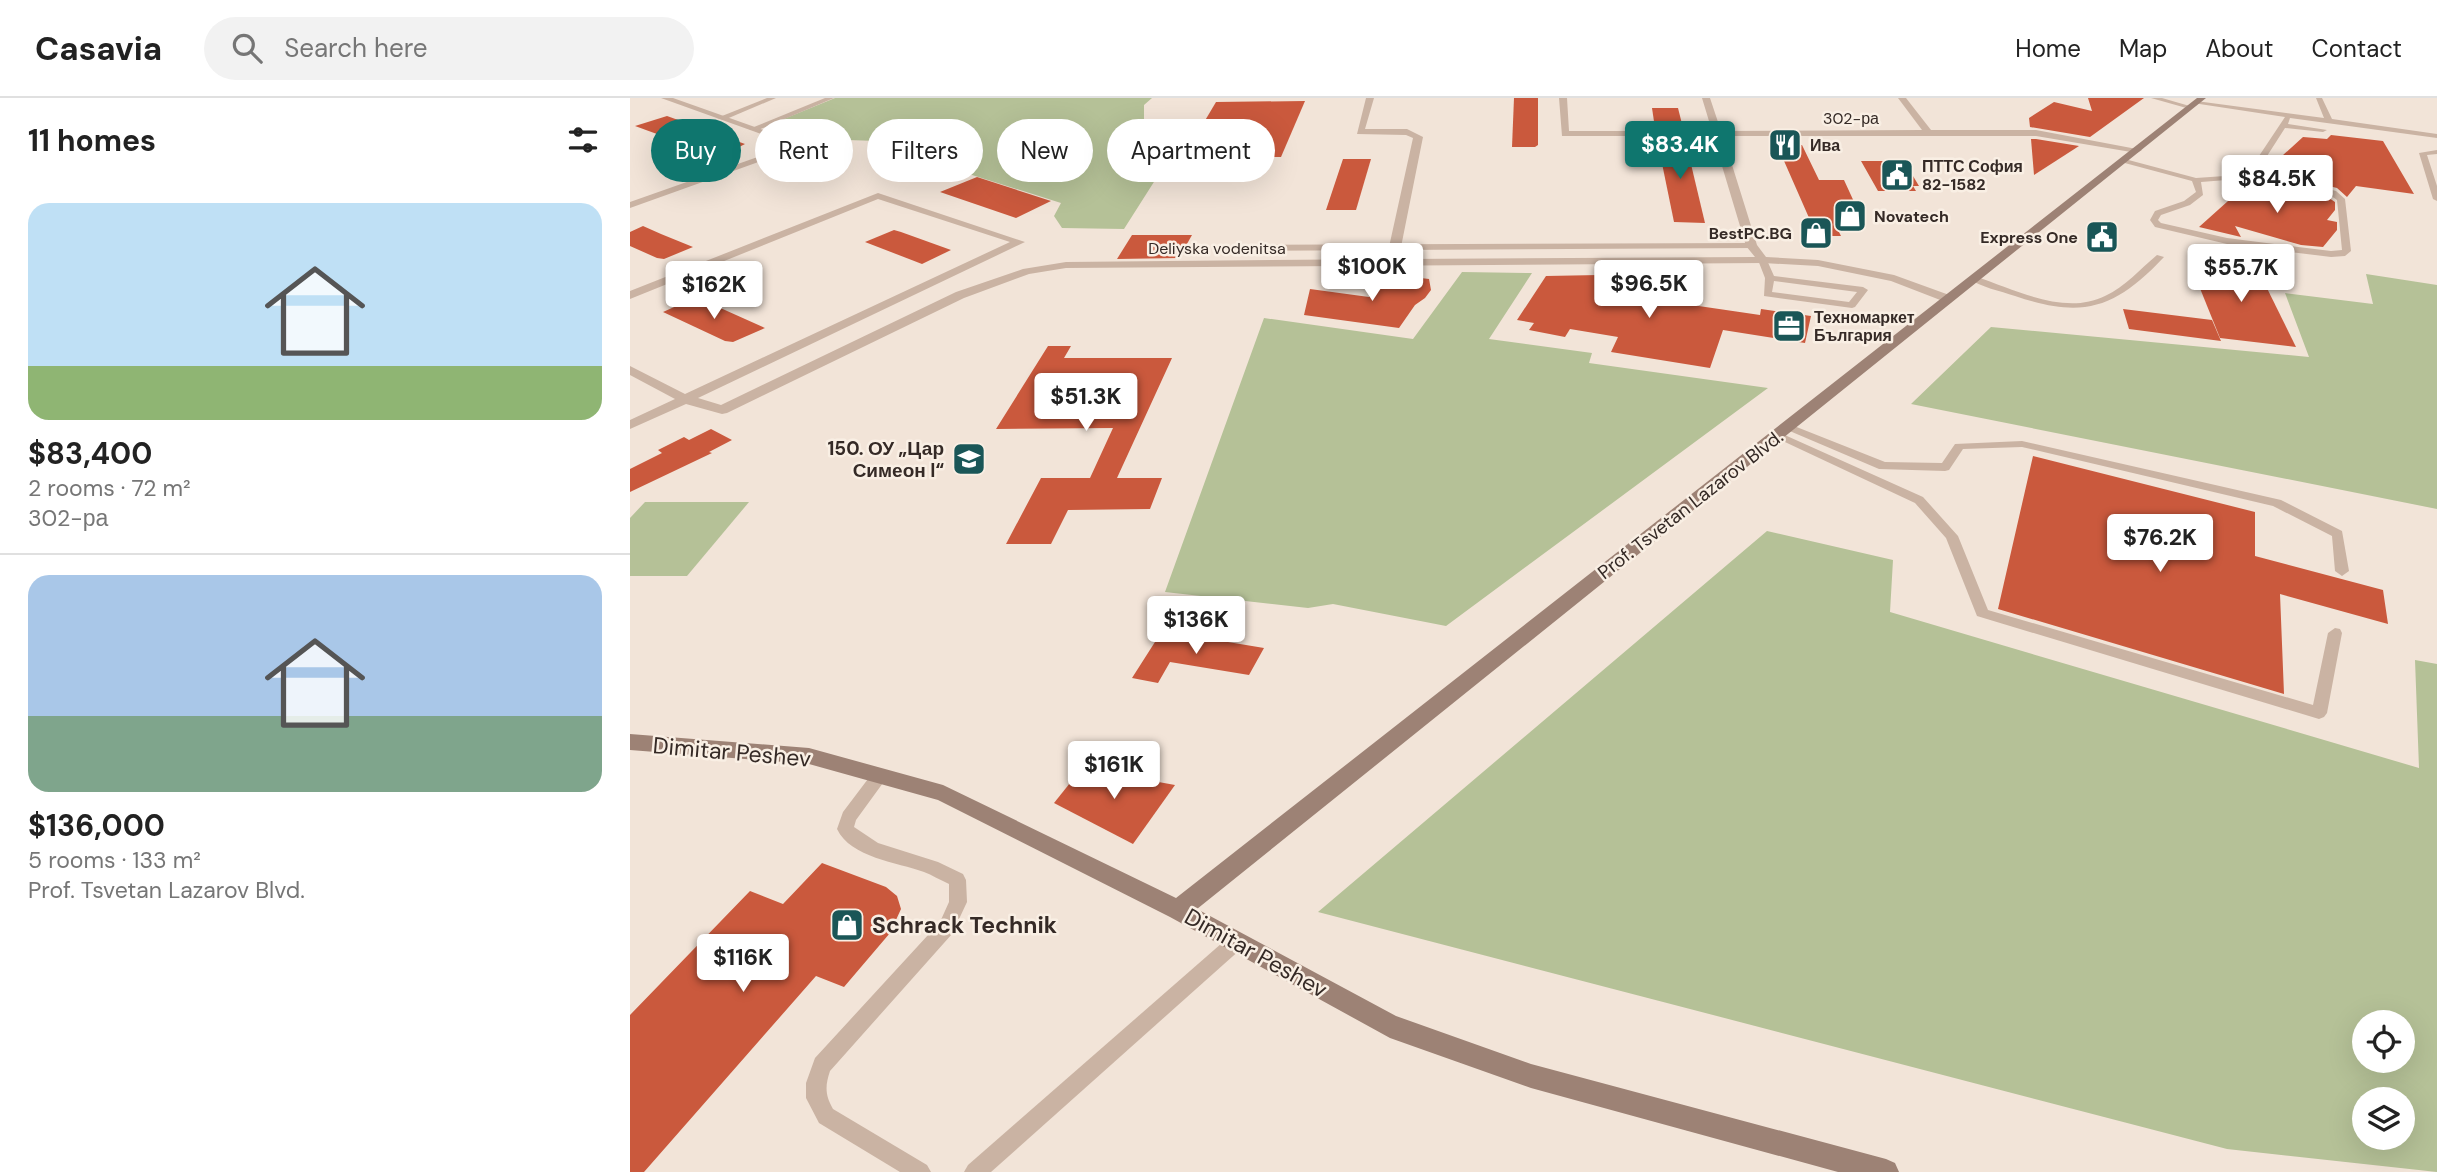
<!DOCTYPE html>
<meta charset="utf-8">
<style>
:root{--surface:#fff;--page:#f2f2f2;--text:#222;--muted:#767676;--line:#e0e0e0;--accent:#0f766e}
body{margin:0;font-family:"DM Sans",sans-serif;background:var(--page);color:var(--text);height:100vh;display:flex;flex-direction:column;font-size:26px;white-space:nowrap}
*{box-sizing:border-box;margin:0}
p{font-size:23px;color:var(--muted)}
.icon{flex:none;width:38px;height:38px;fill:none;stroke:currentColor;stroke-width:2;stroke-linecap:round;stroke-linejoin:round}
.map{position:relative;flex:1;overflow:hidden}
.panel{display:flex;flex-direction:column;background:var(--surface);width:630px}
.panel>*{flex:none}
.guide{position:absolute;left:21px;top:21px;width:665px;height:63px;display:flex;gap:14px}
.fabs{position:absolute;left:1722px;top:912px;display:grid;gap:14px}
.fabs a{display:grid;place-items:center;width:63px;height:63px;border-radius:50%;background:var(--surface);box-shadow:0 7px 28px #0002;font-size:35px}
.price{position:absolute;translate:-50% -60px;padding:0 16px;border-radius:7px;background:#fff;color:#222;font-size:23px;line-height:46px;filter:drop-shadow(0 2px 4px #0008)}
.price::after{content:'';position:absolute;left:50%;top:42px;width:21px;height:16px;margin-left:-10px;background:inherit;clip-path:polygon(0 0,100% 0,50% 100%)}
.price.active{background:var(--accent);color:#fff}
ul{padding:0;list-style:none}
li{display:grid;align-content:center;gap:14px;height:371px;padding:0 28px}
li+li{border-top:2px solid var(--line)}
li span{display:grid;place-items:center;height:217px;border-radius:21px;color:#555}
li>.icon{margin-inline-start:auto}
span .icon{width:126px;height:126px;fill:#fffc;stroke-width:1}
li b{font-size:30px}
h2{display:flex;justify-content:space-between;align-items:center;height:84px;padding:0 28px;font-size:30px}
.chip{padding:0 24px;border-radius:32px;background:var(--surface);box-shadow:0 7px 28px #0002;font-size:24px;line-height:63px}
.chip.active{background:var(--accent);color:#fff}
header{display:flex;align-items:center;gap:42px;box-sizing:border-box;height:98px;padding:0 35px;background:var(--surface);border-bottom:2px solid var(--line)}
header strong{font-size:33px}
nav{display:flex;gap:38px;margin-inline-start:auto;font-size:24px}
.search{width:490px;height:63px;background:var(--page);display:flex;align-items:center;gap:18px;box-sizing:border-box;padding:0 24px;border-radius:38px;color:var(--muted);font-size:26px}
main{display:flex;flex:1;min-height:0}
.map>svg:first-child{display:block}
.green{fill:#b5c197;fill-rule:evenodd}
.building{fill:#ca593d}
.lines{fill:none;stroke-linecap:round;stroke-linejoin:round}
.service{fill:#cab3a3;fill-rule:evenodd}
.minor{fill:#cab3a3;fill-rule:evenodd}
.secondary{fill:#9d8275;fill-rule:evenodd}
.labels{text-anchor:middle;stroke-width:5;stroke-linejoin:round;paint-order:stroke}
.far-street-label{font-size:16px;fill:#352a26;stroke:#f9efe4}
.far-poi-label{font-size:16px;font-weight:bold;fill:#352a26;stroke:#f9efe4;text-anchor:start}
.poi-label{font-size:19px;font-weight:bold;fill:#352a26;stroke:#f9efe4;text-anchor:end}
.street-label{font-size:19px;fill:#352a26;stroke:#f9efe4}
.near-street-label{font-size:23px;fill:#352a26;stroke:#f9efe4}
.near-poi-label{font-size:23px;font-weight:bold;fill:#352a26;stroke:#f9efe4;text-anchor:start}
</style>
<header>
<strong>Casavia</strong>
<div class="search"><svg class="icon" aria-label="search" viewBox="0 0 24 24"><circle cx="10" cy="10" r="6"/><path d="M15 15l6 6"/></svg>Search here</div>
<nav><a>Home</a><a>Map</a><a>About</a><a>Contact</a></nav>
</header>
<main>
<section class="panel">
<h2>11 homes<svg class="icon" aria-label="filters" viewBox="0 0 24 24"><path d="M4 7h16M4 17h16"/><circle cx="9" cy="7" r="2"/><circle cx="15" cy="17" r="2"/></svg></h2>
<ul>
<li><span style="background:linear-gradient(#bfe0f5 75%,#8fb573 0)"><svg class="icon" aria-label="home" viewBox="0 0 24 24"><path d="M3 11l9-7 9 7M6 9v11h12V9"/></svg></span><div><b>$83,400</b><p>2 rooms · 72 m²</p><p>302-ра</p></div></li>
<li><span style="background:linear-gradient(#a9c7e8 65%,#7fa58c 0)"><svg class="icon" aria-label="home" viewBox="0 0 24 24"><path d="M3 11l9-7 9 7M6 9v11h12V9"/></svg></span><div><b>$136,000</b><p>5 rooms · 133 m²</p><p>Prof. Tsvetan Lazarov Blvd.</p></div></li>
</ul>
</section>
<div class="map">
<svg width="1807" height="1074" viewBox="0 0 1807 1074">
<rect width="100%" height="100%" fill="#f2e4d8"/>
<g class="green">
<polygon points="205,0 522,0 514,7 514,21 539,42 543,54 494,131 432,130 424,118 431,105 320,70 326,66 248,43 217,42 200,36 182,42 139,27"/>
<polygon points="832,174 902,175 859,241 962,255 959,265 1138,290 816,528 703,506 678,510 535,494 634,220 783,241"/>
<polygon points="1736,176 1807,187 1807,411 1281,306 1361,229 1679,259 1655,195 1743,206"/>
<polygon points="15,404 119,404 57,478 0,478 0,420"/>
<path d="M1137,433L1263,462L1260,514L1789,670L1785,562L1807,566V1074L1597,1051L688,814ZM1734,924H1773V962H1734ZM1734,1001H1773V1040H1734Z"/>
</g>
<g class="building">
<polygon points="884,0 908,0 908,47 905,49 882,49"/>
<polygon points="1458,0 1514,0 1460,39 1400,29 1399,20 1424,4 1462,13"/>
<polygon points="675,3 651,59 554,58 586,4"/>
<polygon points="1022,10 1048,10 1053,30 1025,30"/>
<polygon points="37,18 115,46 90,59 5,28"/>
<polygon points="1701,37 1753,43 1784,96 1726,88 1717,99 1707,90 1667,80 1631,77 1673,39 1697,41"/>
<polygon points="1027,41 1055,41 1075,125 1044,124"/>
<polygon points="1401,41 1406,41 1449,48 1404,77"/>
<polygon points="1147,47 1172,47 1189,82 1214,82 1231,119 1225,119 1229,126 1211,126 1215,134 1209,134 1211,138 1187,138"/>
<polygon points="713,61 741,61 726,112 696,112"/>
<polygon points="1231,63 1274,63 1289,88 1283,88 1286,93 1248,93"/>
<polygon points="347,79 421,103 386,120 310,94"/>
<polygon points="1622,85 1673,91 1696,98 1705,104 1705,112 1697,122 1707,124 1707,132 1693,149 1671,147 1605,128 1611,139 1569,129 1617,86"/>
<polygon points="13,128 31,136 63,149 34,161 27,160 0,148 0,134"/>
<polygon points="264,132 271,134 321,152 292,166 235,144"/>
<polygon points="502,137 562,137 549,160 487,161"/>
<polygon points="1559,163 1627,170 1666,249 1590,240"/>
<polygon points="767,177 799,181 801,192 795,200 785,207 769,230 674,217 680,191 739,199 758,178"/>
<polygon points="969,177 988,180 980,195 1130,217 1131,211 1181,218 1175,245 1093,232 1080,270 981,254 988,239 940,231 935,239 899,232 904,225 887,222 916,178"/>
<polygon points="62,201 72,206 77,204 135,230 103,244 95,243 33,214"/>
<polygon points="1493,211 1582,222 1591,243 1499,231"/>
<polygon points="418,248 441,248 434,260 542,260 487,380 532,380 520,411 438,412 421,446 376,446 411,380 460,380 483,330 366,331"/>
<polygon points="81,331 102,342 79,354 82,355 0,394 0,371 32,355 28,352 54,339 59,342"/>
<polygon points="1403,358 1625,414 1625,458 1753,492 1758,526 1650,496 1654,596 1368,511"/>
<polygon points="532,533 634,550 619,577 540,564 528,585 502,580"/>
<polygon points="452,670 545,687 503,746 424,705"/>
<polygon points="192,765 256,789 267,798 271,811 260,835 214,889 186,878 14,1074 0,1074 0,917 120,793 153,806"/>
</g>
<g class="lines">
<g class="service">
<polygon points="137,0 146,0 94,22 87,20"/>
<polygon points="195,0 204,0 126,33 119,31"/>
<polygon points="1521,0 1532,0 1563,9 1560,11"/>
<polygon points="1686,0 1692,0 1702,21 1807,36 1807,40 1660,20 1658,26 1697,32 1693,34 1655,30 1630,69 1627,69 1623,67 1655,19 1563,5 1566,3 1694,20"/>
<polygon points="1807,52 1807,56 1797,57 1807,88 1807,103 1803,101 1789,55"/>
<path d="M1491,60L1566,80L1609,77L1666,83L1706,93L1715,101L1721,153L1715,158L1701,159L1597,146L1525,129L1520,122L1525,113L1554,103L1566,94L1562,83L1491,64ZM1609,81C1638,84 1684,84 1707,102L1712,152L1701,153L1597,140L1531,125L1528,122L1531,117L1560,107L1573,97L1571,84Z"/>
<polygon points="1122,145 1125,146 1125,150 595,153 591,150 595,147"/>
<path d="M1527,157L1534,159C1485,211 1453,221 1385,198C1370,193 1351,189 1339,181L1347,179C1386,192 1435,218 1475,198C1495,189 1510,171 1527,157Z"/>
<path d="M1130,160H1136L1144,178L1233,189L1238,192L1225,209L1222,210L1134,198L1135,180L1128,162ZM1144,183L1227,194L1219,204L1142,194Z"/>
<polygon points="1159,326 1255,364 1312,365 1325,346 1392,343 1651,402 1712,433 1719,473 1712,478 1705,473 1702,438 1643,408 1392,349 1333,351 1319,372 1315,373 1249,371 1155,331 1153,329"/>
<polygon points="1148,334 1293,399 1328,438 1358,512 1683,607 1698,535 1705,530 1710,531 1712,535 1697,615 1694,619 1689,621 1347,518 1316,440 1285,405 1144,339 1144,335"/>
<path d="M250,671L256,673L258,678L226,722L224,729L248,745L308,764L333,776L336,782L337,804L322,836L200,973C195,988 195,997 203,1011L297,1067L301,1074H270L189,1025L176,1000V985L185,960L310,824L319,804V786C310,782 302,777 294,774C267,764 221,760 207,731L213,714L244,673Z"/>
<polygon points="606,835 612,838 615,844 612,850 361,1074 334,1074 338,1067 600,838"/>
</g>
<g class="minor">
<polygon points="31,0 43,0 176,47 0,110 0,104 162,47"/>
<polygon points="736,0 744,0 735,31 777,31 793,39 771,149 773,161 1125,159 1116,148 1083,38 932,38 929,0 937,0 939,33 1082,33 1072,0 1080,0 1091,33 1292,32 1268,0 1276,0 1301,32 1406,32 1512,52 1507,55 1406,38 1093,38 1127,147 1136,159 1188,162 1264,177 1322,198 1322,204 1318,205 1261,183 1188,168 1133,165 436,170 399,176 334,200 97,315 92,316 56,306 0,331 0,322 45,301 0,277 0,268 55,296 380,144 248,101 0,201 0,193 248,95 395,144 68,300 91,307 326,194 393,171 436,164 762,161 759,149 783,40 776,37 727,36"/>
</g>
<polygon class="secondary" points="1567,0 1576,0 567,811 766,918 901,966 1256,1061 1265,1065 1269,1074 1208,1074 901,990 760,940 540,819 308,702 179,666 0,652 0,636 179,650 313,687 546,800"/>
</g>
<defs>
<symbol id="restaurant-square" viewBox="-11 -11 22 22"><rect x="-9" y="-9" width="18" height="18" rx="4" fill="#1a5657" stroke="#f9efe4"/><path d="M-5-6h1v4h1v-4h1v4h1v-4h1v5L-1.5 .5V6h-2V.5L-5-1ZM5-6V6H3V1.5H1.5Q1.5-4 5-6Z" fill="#fff"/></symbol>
<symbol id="civic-square" viewBox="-11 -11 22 22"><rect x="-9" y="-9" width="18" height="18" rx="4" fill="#1a5657" stroke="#f9efe4"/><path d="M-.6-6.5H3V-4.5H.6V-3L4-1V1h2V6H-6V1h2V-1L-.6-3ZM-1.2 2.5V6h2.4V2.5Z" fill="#fff"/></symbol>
<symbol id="shop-square" viewBox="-11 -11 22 22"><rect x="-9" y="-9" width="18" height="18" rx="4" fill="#1a5657" stroke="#f9efe4"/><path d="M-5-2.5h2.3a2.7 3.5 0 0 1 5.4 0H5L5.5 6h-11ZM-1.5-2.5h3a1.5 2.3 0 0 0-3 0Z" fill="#fff"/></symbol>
<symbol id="office-square" viewBox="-11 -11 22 22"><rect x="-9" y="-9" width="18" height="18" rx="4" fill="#1a5657" stroke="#f9efe4"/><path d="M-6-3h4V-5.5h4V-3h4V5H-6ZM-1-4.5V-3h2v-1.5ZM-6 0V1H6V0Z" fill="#fff"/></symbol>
<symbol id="school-square" viewBox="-11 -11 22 22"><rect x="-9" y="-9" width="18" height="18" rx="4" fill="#1a5657" stroke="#f9efe4"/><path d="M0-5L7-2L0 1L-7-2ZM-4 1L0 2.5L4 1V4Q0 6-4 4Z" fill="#fff"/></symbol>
</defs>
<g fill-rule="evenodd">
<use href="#restaurant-square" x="1136" y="28" width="38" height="38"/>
<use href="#civic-square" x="1248" y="58" width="38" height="38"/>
<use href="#shop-square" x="1201" y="99" width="38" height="38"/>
<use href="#shop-square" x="1167" y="116" width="38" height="38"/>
<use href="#civic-square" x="1453" y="120" width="38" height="38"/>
<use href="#office-square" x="1140" y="209" width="38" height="38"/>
<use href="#school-square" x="320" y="342" width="38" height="38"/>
<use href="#shop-square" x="198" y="808" width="38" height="38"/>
</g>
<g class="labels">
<g class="far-street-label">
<text x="1221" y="26">302-ра</text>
<text x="587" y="156">Deliyska vodenitsa</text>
</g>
<g class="far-poi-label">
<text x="1180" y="53">Ива</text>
<text x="1292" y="74">ПТТС София<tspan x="1292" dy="18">82-1582</tspan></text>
<text x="1244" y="124">Novatech</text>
<text x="1162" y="141" text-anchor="end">BestPC.BG</text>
<text x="1448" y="145" text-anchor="end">Express One</text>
<text x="1184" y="225">Техномаркет<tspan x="1184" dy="18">България</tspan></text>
</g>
<g class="poi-label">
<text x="314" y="357">150. ОУ „Цар<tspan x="314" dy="22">Симеон I“</tspan></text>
</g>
<g class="street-label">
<text transform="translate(1060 406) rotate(-38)" y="7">Prof. Tsvetan Lazarov Blvd.</text>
</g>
<g class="near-street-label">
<text transform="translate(102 654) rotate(5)" y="8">Dimitar Peshev</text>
<text transform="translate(626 855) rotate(29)" y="8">Dimitar Peshev</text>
</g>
<g class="near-poi-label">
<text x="242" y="835">Schrack Technik</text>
</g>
</g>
</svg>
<div class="fabs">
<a><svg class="icon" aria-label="locate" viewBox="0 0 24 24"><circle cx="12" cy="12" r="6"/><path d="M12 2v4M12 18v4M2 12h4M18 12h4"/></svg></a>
<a><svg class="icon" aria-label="layers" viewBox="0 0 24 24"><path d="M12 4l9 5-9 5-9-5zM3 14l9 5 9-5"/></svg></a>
</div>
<b class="price active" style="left:1050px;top:83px">$83.4K</b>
<b class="price" style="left:1647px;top:117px">$84.5K</b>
<b class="price" style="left:742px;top:205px">$100K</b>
<b class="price" style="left:1611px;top:206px">$55.7K</b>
<b class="price" style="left:1019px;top:222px">$96.5K</b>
<b class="price" style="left:84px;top:223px">$162K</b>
<b class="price" style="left:456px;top:335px">$51.3K</b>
<b class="price" style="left:1530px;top:476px">$76.2K</b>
<b class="price" style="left:566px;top:558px">$136K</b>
<b class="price" style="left:484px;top:703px">$161K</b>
<b class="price" style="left:113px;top:896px">$116K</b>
<div class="guide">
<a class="chip active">Buy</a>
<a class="chip">Rent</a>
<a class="chip">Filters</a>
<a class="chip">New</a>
<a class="chip">Apartment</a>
</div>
</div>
</main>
